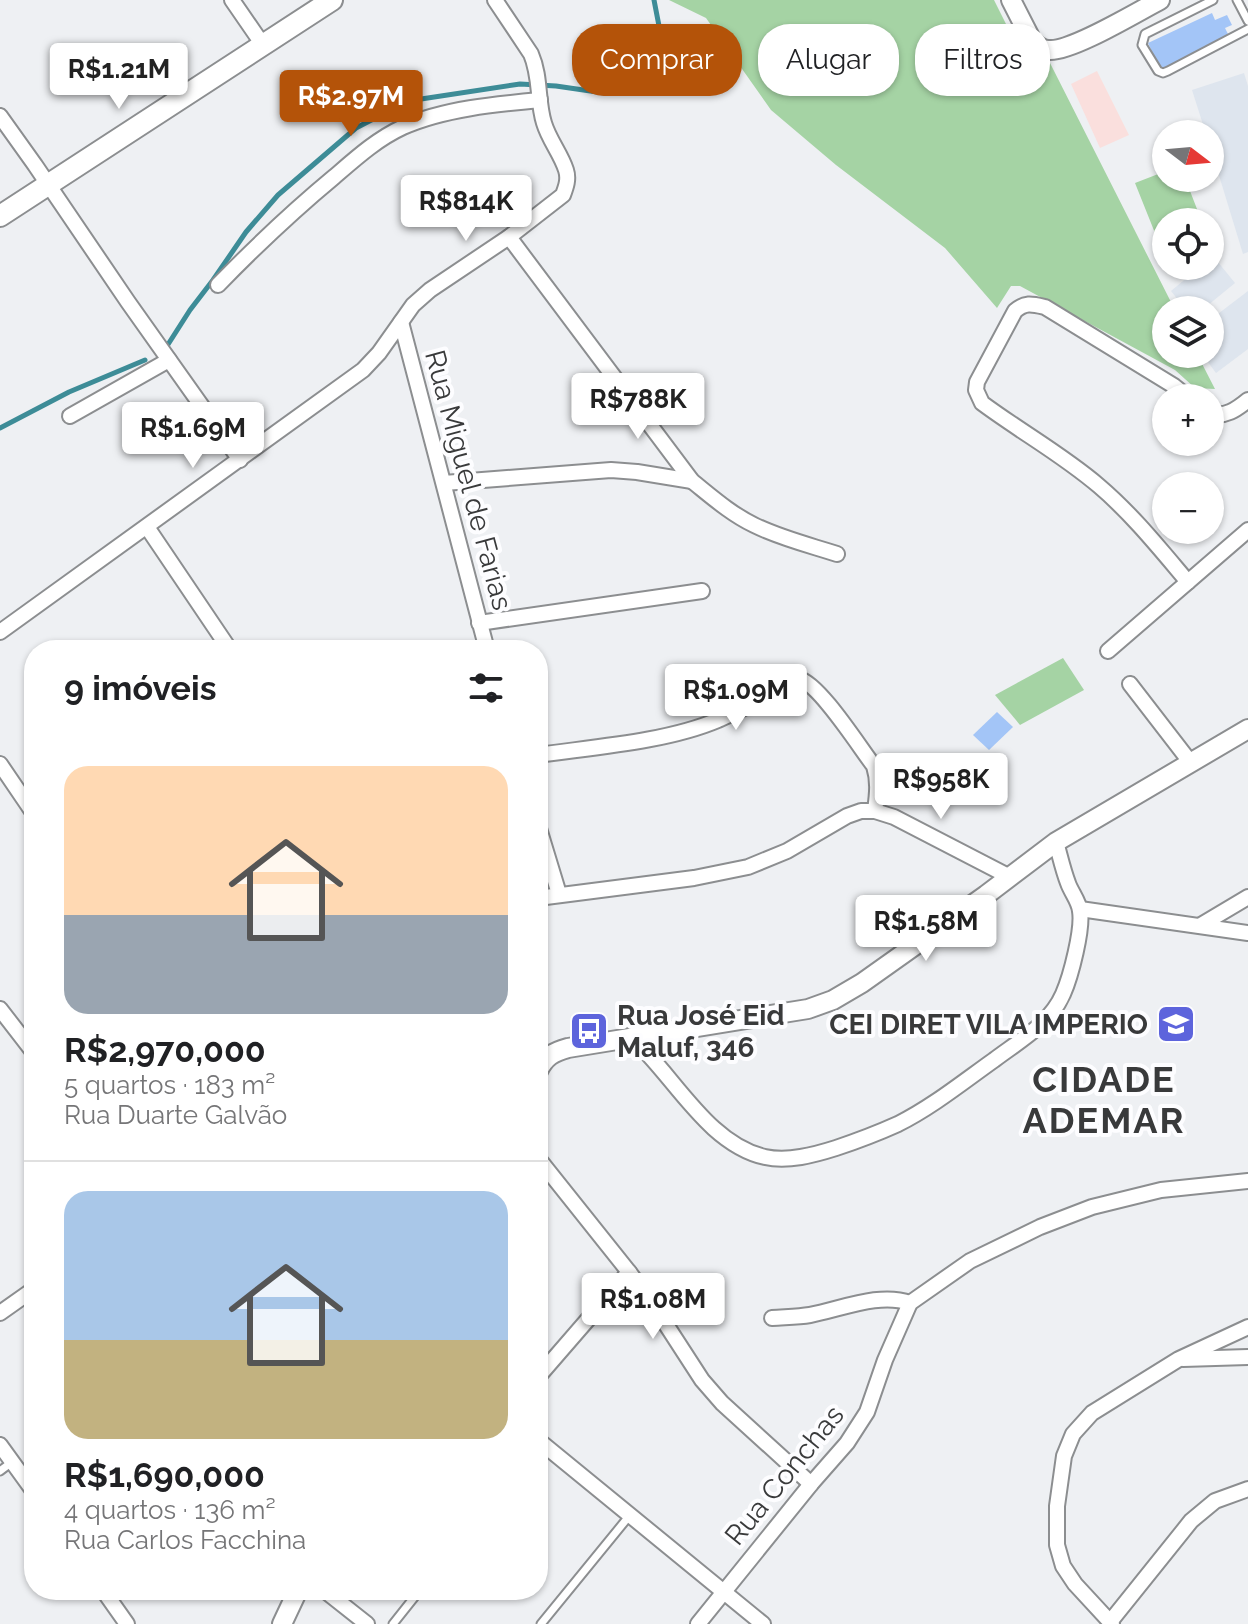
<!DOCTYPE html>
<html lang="pt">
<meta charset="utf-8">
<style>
:root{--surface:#fff;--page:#f2f2f2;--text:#202124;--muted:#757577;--line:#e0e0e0;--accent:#b45309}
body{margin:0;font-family:Raleway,sans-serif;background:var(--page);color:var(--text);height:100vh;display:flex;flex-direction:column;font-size:30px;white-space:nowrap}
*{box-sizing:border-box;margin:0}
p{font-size:26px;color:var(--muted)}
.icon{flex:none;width:44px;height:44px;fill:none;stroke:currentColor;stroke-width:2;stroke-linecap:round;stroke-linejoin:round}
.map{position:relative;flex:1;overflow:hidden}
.sheet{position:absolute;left:24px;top:640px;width:524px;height:960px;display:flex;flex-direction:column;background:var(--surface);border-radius:32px;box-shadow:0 2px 6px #0004}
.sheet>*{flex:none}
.guide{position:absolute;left:572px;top:24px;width:556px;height:72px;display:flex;gap:16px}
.needle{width:52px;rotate:106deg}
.tools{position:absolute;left:1152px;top:120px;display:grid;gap:16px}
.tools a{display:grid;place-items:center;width:72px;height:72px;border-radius:50%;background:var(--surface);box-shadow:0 2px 6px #0004;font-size:40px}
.price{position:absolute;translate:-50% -68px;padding:0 18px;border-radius:8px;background:#fff;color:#222;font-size:26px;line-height:52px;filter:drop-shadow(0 2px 4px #0008)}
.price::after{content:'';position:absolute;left:50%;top:48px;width:24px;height:18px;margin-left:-12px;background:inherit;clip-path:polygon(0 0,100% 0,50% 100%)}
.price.on{background:var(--accent);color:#fff}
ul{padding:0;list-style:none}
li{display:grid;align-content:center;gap:16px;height:424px;padding:0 40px}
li+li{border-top:2px solid var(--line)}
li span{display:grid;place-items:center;height:248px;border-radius:24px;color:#555}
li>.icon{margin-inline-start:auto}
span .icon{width:144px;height:144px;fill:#fffc;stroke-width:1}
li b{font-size:34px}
h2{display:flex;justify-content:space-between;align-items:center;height:96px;padding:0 40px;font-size:34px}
.tag{padding:0 28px;border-radius:32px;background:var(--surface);box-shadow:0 2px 6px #0004;font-size:28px;line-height:72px}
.tag.on{background:var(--accent);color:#fff}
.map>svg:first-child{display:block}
.built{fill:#dee5ee}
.medical{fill:#fadfdd}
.green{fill:#a5d3a4}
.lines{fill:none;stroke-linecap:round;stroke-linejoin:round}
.stream{stroke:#3d8c97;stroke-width:5}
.building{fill:#a3c5f7}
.service-casing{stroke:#8c8e90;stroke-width:11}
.minor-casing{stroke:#8c8e90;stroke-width:18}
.tertiary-casing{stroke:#8c8e90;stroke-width:22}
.secondary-casing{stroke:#8c8e90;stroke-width:24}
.service{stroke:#fff;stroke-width:7}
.minor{stroke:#fff;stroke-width:14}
.tertiary{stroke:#fff;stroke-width:18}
.secondary{stroke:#fff;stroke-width:20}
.labels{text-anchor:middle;stroke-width:8;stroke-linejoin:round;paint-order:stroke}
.street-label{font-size:28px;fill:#393a3b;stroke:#fdfdff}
.poi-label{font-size:28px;font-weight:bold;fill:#393a3b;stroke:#fdfdff;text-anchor:start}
.district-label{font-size:36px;font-weight:bold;letter-spacing:2px;fill:#393a3b;stroke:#fdfdff}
</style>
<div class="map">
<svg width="1248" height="1624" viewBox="0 0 1248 1624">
<rect width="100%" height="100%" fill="#eef0f3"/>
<g class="built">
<polygon points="1244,73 1248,86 1248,252 1243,254 1210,146 1210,134 1206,134 1192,90"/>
<polygon points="1213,256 1235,283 1202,310 1186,310 1171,291 1201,266 1210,266 1210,259"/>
<polygon points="1248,291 1248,349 1216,373 1202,354 1210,354 1210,320"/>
</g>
<polygon class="medical" points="1097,71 1129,135 1100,148 1071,84"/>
<g class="green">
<polygon points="669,0 994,0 1029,70 1050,63 1175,310 1166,310 1166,354 1197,354 1215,389 1195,388 1175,370 1020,286 1011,286 997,308 945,248 836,165 771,110 706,18"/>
<polygon points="1166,171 1166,178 1185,178 1202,222 1166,222 1166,246 1161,248 1135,183"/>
<polygon points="1063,658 1084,690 1020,725 995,695"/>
</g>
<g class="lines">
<g class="stream">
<polyline points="167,346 190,310 213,280 246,232 278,195 356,128 408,101 520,84 556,86 604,93 646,56 660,31 654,0"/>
<polyline points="0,428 69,392 145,360"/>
</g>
</g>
<g class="building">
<polygon points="1212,13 1215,20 1227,15 1232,25 1225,28 1230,38 1161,71 1148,43"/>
<polygon points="997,712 1013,727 989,750 973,735"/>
</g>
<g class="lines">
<defs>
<g id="service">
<polyline points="1213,0 1145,34 1142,45 1158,71 1163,73 1168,71 1248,29"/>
<polyline points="1237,0 1248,21"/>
<polyline points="0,1471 12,1462"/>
<polyline points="393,1624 420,1590"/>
<polyline points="541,1624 630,1515"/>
</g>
<g id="minor">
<polyline points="232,0 263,45"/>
<polyline points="0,116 35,165 128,302 240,460"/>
<path d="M509,237L692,481C712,497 731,514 754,525C780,538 809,545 837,554"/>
<path d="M218,285C255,247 293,211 334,177C356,158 377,139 403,127C443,109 496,104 540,100"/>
<polyline points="401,322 487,650"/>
<path d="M1210,413C1225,418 1237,409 1248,400"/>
<polyline points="70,416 169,360"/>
<polyline points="444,483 611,470 637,472 692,481"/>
<polyline points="147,527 230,650"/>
<path d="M1188,582C1160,549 1132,514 1099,486C1063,455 1021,432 982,403L976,390L977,382L1015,311C1025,302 1032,304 1045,307L1174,386L1189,398"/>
<polyline points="479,623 702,591"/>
<path d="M0,632L363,370L379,353L413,305L430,290L509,237L563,195C566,187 569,179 566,170C561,154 549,140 544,123C537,101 541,77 531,54L495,0"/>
<polyline points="1108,651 1248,530"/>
<polyline points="1130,684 1191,763"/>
<path d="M538,755C594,747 666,742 718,720C729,715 741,710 751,704C764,698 785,677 799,679C819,683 860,748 874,766C879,782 877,795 875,811"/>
<polyline points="0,764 34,814"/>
<polyline points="538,825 559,894"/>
<polyline points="538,898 694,878 748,867 787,851 847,816 861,811 875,811 894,817 1010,877"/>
<polyline points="1080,909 1248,933"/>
<polyline points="1201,925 1248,897"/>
<polyline points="0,1009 34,1053"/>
<path d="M631,1037C673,1074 707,1144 765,1157C788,1162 814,1155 836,1148C857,1141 878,1133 898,1124C932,1107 963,1082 994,1060C1019,1041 1050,1024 1063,994C1071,976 1083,929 1080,911C1079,901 1071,892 1068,883C1063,870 1060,856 1056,842"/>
<polyline points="538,1158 629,1272 656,1309 702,1380 722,1403 811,1484"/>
<polyline points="0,1313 34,1289"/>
<path d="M772,1318C785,1317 798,1317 810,1315C842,1309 879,1292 910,1303"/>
<polyline points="1183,1359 1248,1357"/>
<polyline points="538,1377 629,1272"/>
<polyline points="538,1440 763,1624"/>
<polyline points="0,1445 34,1492"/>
<polyline points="103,1590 127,1624"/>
<polyline points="324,1590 367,1624"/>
<polyline points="1110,1622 1191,1521 1215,1501 1248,1489"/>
<polyline points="698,1624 811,1484 847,1443 867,1412 885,1360 910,1303 970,1261 1040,1227 1092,1207 1161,1190 1248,1181"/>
<polyline points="1112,1624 1075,1584 1063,1566 1057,1545 1057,1506 1064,1456 1073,1434 1092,1413 1179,1359 1248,1327"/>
</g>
<g id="tertiary">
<path d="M1011,0L1032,41C1037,46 1042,50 1049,50C1071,52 1137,12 1160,0"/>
<path d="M538,1071C545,1057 553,1052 568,1048L808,1009L833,1000L862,983L986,895L1056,842L1248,729"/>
<polyline points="282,1624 298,1590"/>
</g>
<polyline id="secondary" points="0,216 332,0"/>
</defs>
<use href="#service" class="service-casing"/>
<use href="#minor" class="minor-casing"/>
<use href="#tertiary" class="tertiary-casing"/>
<use href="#secondary" class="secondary-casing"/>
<use href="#service" class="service"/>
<use href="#minor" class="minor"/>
<use href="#tertiary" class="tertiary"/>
<use href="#secondary" class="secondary"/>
</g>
<defs>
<symbol id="school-square" viewBox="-11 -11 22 22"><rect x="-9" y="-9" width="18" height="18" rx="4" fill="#5d64dc" stroke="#fdfdff"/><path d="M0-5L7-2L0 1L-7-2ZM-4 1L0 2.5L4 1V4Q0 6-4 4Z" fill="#fff"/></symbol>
<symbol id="bus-square" viewBox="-11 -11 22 22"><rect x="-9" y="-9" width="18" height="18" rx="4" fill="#5d64dc" stroke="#fdfdff"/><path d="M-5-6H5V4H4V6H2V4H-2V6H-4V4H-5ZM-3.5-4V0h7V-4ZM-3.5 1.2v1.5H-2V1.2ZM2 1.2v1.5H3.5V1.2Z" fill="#fff"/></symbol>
</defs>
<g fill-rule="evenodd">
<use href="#school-square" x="1154" y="1002" width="44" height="44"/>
<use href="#bus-square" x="567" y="1009" width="44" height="44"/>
</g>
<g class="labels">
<g class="street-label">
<text transform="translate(469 480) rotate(75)" y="10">Rua Miguel de Farias</text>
<text transform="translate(784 1475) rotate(-51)" y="10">Rua Conchas</text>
</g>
<g class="poi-label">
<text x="617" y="1025">Rua José Eid<tspan x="617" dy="32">Maluf, 346</tspan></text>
<text x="1148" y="1034" text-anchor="end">CEI DIRET VILA IMPERIO</text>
</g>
<g class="district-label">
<text x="1104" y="1092">CIDADE<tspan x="1104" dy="41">ADEMAR</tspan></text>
</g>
</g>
</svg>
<div class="tools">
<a><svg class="needle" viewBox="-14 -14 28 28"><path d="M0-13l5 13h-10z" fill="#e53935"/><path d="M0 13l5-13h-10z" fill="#757577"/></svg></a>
<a><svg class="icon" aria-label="locate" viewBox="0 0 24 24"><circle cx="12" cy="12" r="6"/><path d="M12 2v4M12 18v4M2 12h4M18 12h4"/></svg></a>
<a><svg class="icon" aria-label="layers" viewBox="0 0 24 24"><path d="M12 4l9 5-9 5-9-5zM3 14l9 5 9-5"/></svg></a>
<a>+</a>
<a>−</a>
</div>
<b class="price" style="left:119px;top:111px">R$1.21M</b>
<b class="price on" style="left:351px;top:138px">R$2.97M</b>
<b class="price" style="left:466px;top:243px">R$814K</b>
<b class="price" style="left:638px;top:441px">R$788K</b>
<b class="price" style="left:193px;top:470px">R$1.69M</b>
<b class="price" style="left:736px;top:732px">R$1.09M</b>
<b class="price" style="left:941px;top:821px">R$958K</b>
<b class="price" style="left:926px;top:963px">R$1.58M</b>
<b class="price" style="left:653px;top:1341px">R$1.08M</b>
<div class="guide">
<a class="tag on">Comprar</a>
<a class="tag">Alugar</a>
<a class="tag">Filtros</a>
</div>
<section class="sheet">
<h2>9 imóveis<svg class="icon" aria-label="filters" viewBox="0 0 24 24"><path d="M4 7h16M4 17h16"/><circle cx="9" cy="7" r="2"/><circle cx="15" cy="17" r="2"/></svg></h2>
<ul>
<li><span style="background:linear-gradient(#ffd9b3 60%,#9aa5b1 0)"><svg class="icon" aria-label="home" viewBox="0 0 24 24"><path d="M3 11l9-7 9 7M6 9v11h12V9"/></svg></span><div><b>R$2,970,000</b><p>5 quartos · 183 m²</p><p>Rua Duarte Galvão</p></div></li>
<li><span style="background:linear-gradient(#a9c7e8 60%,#c2b280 0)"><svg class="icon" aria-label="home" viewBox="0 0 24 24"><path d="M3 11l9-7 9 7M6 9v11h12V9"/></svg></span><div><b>R$1,690,000</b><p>4 quartos · 136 m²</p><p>Rua Carlos Facchina</p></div></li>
</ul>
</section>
</div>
